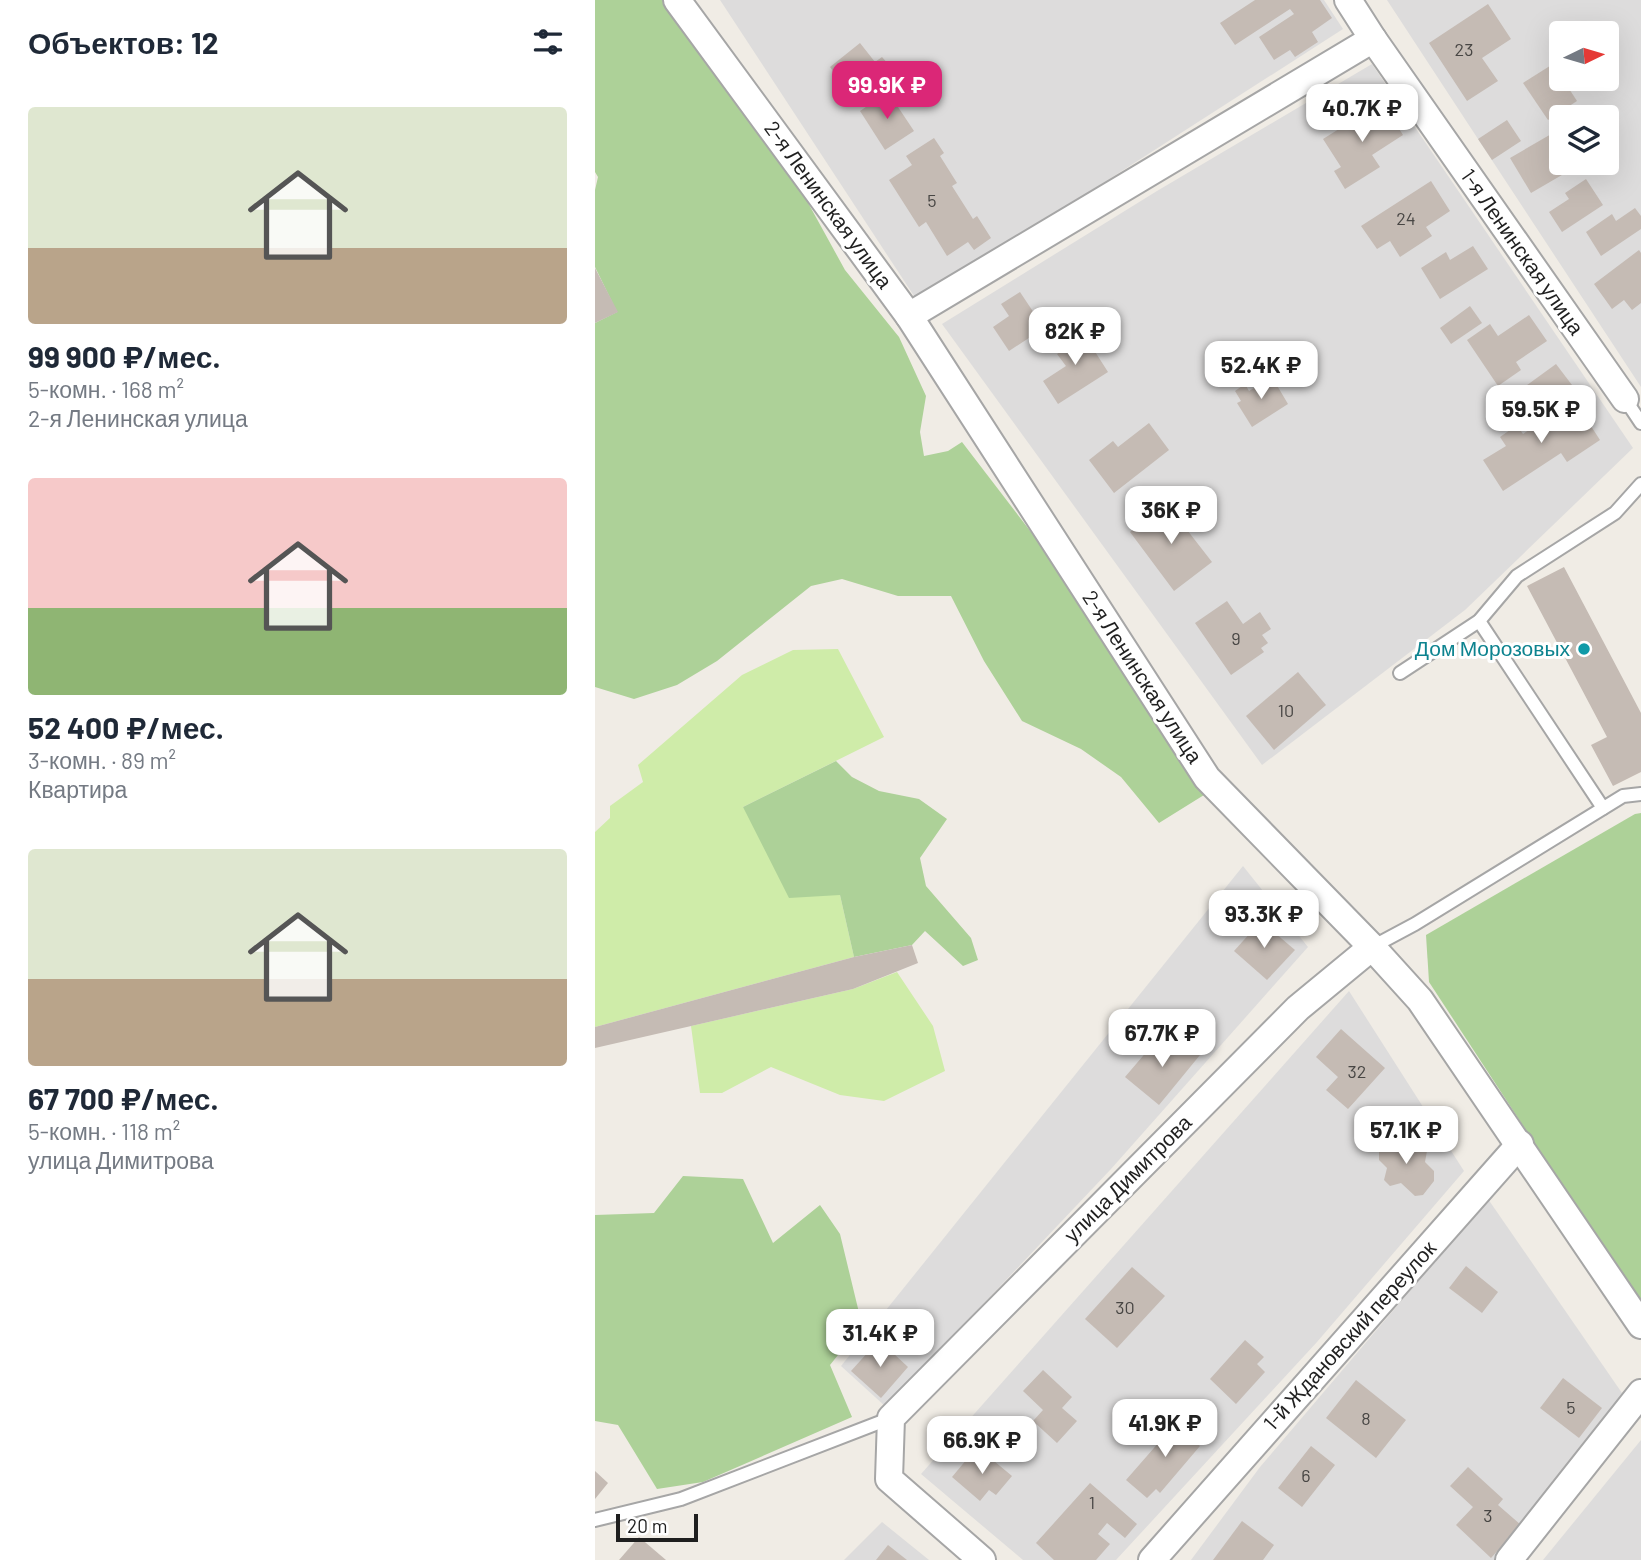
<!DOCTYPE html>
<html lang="ru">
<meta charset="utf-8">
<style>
:root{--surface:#fff;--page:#f6f6f7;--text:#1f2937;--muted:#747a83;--accent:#db2777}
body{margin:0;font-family:Barlow,sans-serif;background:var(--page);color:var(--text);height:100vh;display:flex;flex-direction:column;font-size:26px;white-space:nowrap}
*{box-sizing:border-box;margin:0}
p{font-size:23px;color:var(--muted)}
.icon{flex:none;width:38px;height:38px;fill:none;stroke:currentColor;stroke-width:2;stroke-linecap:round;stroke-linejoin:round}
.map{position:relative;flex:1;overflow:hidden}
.drawer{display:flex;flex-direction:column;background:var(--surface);width:595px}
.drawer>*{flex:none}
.needle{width:46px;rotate:85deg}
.tools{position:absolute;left:954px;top:21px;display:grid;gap:14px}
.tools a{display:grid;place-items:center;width:70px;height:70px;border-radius:7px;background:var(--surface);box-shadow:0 7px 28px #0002;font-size:35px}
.scale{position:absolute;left:21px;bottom:18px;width:82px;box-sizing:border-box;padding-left:7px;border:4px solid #1f1f1f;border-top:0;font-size:19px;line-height:24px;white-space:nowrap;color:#1f1f1f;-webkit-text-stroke:5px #fff;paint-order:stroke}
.price{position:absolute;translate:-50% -60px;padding:0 16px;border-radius:14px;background:#fff;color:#222;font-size:23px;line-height:46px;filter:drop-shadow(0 2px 4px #0008)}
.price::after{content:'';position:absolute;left:50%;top:42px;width:21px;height:16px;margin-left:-10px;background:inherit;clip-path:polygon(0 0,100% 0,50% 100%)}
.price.on{background:var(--accent);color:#fff}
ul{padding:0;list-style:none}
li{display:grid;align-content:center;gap:14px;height:371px;padding:0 28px}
li span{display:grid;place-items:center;height:217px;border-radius:7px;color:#555}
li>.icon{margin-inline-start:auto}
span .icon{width:126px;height:126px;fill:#fffc;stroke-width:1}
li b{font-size:30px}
h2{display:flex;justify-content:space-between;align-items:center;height:84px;padding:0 28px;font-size:30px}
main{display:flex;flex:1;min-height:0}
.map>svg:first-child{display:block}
.residential{fill:#dddcdc;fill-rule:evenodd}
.grass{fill:#cfeca9}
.forest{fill:#add198}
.building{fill:#c5bbb4}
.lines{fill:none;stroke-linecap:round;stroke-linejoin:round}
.service-casing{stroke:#a6a6a6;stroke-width:16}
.minor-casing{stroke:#a6a6a6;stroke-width:30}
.service{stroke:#fff;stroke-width:12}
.minor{stroke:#fff;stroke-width:26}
.culture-dot{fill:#0f9aa8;stroke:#fff;stroke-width:2.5}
.labels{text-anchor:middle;stroke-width:6;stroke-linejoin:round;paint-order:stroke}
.number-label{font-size:18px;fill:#484644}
.street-label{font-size:21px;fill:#1f1f1f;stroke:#fff}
.culture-label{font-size:21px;fill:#0d838f;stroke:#fff;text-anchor:end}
</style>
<main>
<section class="drawer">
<h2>Объектов: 12<svg class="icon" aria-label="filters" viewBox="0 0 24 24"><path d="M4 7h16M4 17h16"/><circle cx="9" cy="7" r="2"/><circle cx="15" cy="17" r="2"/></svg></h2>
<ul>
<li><span style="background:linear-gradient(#dfe7d0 65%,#b9a48a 0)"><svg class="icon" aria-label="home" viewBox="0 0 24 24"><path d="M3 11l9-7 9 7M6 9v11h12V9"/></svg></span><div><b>99 900 ₽/мес.</b><p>5-комн. · 168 m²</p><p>2-я Ленинская улица</p></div></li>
<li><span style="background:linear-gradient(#f6c9c9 60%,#8fb573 0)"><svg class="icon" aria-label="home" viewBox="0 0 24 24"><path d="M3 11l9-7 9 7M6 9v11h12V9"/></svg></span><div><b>52 400 ₽/мес.</b><p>3-комн. · 89 m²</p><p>Квартира</p></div></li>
<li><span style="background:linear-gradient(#dfe7d0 60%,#b9a48a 0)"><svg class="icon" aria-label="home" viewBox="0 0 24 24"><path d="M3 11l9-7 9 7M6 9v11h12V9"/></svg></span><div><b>67 700 ₽/мес.</b><p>5-комн. · 118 m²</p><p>улица Димитрова</p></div></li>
</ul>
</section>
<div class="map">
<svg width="1046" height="1560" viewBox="0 0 1046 1560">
<rect width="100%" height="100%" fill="#f0ece5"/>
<g class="residential">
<polygon points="125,0 729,0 748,29 323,302"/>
<path d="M792,0H1046V387L883,139ZM966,33H1012V79H966ZM966,117H1012V163H966Z"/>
<polygon points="777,64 1038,448 870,610 667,765 347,324 562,191"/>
<polygon points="648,866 713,947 516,1169 291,1407 246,1366"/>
<polygon points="754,991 869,1171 722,1342 521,1560 428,1560 326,1474"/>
<polygon points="893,1199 1027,1393 928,1531 904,1560 596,1560 665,1467"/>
<polygon points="1046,1440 1046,1560 948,1560"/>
<polygon points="287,1522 334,1560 249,1560"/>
</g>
<g class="grass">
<polygon points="243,649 289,737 148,807 245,895 259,957 0,1027 0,832 15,818 15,806 48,782 43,765 147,675 198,650"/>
<polygon points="302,972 338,1026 350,1071 289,1101 245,1095 176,1067 127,1093 105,1093 96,1026 258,989"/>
</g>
<g class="forest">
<polygon points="0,0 68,0 190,161 250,270 304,337 331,396 325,432 329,456 353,451 367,442 482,592 609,795 564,823 526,777 486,749 427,721 389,661 356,596 303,596 247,579 216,586 122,661 82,685 39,699 0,687 0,323 22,312 0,267 0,190 3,177 0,172"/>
<polygon points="241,761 257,777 284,791 324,799 352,819 325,858 331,886 376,938 383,960 368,966 330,931 317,945 259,957 245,895 194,898 148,807"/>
<polygon points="1046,813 1046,1306 834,982 831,935 1040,814"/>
<polygon points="88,1176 148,1179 178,1243 225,1205 245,1234 267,1325 235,1365 257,1417 108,1482 62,1489 23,1425 0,1421 0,1215 59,1213"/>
</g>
<g class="building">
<polygon points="660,0 725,0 737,18 717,32 723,42 700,57 695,50 679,60 664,37 699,14 695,9 640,45 625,23"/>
<polygon points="893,4 916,39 887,58 903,81 872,101 834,43"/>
<polygon points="265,43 280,62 287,57 294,65 273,81 265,71 248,84 235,67"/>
<polygon points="958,64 982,101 953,120 928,83"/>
<polygon points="293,92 319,131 290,150 265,111"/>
<polygon points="787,102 808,135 777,155 785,167 750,189 739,171 746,167 728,139"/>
<polygon points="912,120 926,141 897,160 883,139"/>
<polygon points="958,133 966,146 966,163 976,163 979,168 936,193 915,158"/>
<polygon points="339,138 349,153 345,156 362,183 357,186 378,219 382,216 396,238 379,250 373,242 352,256 331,222 324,227 294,180 317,165 311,156"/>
<polygon points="991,179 1008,205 967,232 954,212 974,199 970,193"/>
<polygon points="836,181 855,211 831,227 837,236 805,257 795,241 782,249 766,226"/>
<polygon points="1040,208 1046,216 1046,229 1006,256 991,232 1017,214 1021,221"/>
<polygon points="878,246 893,269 845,299 826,268 851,252 855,260"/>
<polygon points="1044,250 1046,253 1046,303 1037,310 1029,300 1017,309 999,284"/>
<polygon points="0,268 23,312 0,323"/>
<polygon points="425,292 449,328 414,351 398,327 414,316 406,304"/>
<polygon points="875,306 887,323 856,344 845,328"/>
<polygon points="934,315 952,341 921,362 926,370 903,386 872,340 895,324 903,336"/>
<polygon points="483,325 513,372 463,404 448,381 471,366 462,354 475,346 468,335"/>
<polygon points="961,364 977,385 943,409 928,388"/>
<polygon points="677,377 693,404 657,427 642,403 646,401 640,391 650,384 654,391"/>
<polygon points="979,400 1005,440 972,462 966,453 908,491 888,460 911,446 905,437 922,425 928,434"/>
<polygon points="554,423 574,450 519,493 494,460 518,441 523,447"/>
<polygon points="579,498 589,512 582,517 617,562 579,591 535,532"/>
<polygon points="969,567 1046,713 1046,772 1018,786 996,745 1012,737 932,586"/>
<polygon points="632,601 648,624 665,612 676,629 667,635 673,643 666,648 669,652 636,675 600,623"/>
<polygon points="703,672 731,705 679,750 651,716"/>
<polygon points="666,921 700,950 672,980 639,951"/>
<polygon points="317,945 323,963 258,989 0,1048 0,1027 259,957"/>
<polygon points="746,1029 790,1068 753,1109 731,1090 743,1077 721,1057"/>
<polygon points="583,1036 605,1055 564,1105 530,1077 559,1043 570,1052"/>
<polygon points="797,1137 806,1137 815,1147 826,1145 832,1151 830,1162 839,1171 839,1181 828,1195 820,1196 806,1183 795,1186 789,1180 792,1168 784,1160 784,1149"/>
<polygon points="871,1266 903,1292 887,1313 854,1288"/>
<polygon points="537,1267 570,1296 522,1348 490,1319"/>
<polygon points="284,1340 313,1367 286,1398 256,1371"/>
<polygon points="650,1340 669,1357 662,1364 670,1372 641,1404 615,1379"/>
<polygon points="448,1370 477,1397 467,1408 482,1421 462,1443 438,1421 448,1410 428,1391"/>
<polygon points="968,1378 1007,1408 984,1438 945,1408"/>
<polygon points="761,1380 811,1420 781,1458 731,1418"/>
<polygon points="586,1417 603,1432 597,1439 605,1446 565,1493 561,1489 552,1498 531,1480"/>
<polygon points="716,1446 740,1465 707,1507 683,1488"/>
<polygon points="377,1453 388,1461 393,1456 417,1476 401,1495 394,1490 385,1501 357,1477"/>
<polygon points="873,1467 908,1499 903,1505 926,1525 896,1558 861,1525 878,1507 855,1486"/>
<polygon points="0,1471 13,1483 0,1499"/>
<polygon points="495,1483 542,1524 530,1538 512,1523 503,1534 515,1544 501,1560 459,1560 441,1543"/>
<polygon points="647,1521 679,1545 668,1560 618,1560"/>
<polygon points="44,1537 71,1560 24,1560"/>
<polygon points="293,1545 312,1560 281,1560"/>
</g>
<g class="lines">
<defs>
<g id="service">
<polyline points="1030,399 1046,423"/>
<polyline points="884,621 1008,808"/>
<polyline points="805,673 884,621 922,576 1020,513 1046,484"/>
<polyline points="777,947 820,924 1028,796 1046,794"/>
<polyline points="0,1520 86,1499 296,1418"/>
</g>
<g id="minor">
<polyline points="82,0 314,316 612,778 777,947 825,1000 1046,1325"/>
<polyline points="753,0 778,39 1030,399"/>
<polyline points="314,316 778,39"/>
<polyline points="387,1560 294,1479 296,1418 703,1008 777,947"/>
<polyline points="557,1560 925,1144"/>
<polyline points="914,1560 1046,1393"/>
</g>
</defs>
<use href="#service" class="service-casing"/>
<use href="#minor" class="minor-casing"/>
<use href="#service" class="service"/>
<use href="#minor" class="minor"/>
</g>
<circle class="culture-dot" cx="989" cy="649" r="7"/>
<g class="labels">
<g class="number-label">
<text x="869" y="56">23</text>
<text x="337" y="207">5</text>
<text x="811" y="225">24</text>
<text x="641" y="645">9</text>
<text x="691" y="717">10</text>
<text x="762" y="1078">32</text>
<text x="530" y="1314">30</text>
<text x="976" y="1414">5</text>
<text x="771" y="1425">8</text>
<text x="711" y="1482">6</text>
<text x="497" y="1509">1</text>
<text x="893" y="1522">3</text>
</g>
<g class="street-label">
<text transform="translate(233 205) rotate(54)" y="7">2-я Ленинская улица</text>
<text transform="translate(927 252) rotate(55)" y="7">1-я Ленинская улица</text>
<text transform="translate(547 677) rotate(57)" y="7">2-я Ленинская улица</text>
<text transform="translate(533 1179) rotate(-45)" y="7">улица Димитрова</text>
<text transform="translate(755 1336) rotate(-48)" y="7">1-й Ждановский переулок</text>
</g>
<g class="culture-label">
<text x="975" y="656">Дом Морозовых</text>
</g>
</g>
</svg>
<div class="tools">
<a><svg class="needle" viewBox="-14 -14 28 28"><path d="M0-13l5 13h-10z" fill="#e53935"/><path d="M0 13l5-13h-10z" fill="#747a83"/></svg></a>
<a><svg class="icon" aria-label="layers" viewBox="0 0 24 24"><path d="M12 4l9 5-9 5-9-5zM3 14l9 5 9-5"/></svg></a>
</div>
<div class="scale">20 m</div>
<b class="price on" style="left:292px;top:121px">99.9K ₽</b>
<b class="price" style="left:767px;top:144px">40.7K ₽</b>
<b class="price" style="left:480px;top:367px">82K ₽</b>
<b class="price" style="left:666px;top:401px">52.4K ₽</b>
<b class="price" style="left:946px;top:445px">59.5K ₽</b>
<b class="price" style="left:576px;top:546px">36K ₽</b>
<b class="price" style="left:669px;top:950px">93.3K ₽</b>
<b class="price" style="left:567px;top:1069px">67.7K ₽</b>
<b class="price" style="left:811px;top:1166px">57.1K ₽</b>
<b class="price" style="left:285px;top:1369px">31.4K ₽</b>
<b class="price" style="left:570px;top:1459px">41.9K ₽</b>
<b class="price" style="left:387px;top:1476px">66.9K ₽</b>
</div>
</main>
